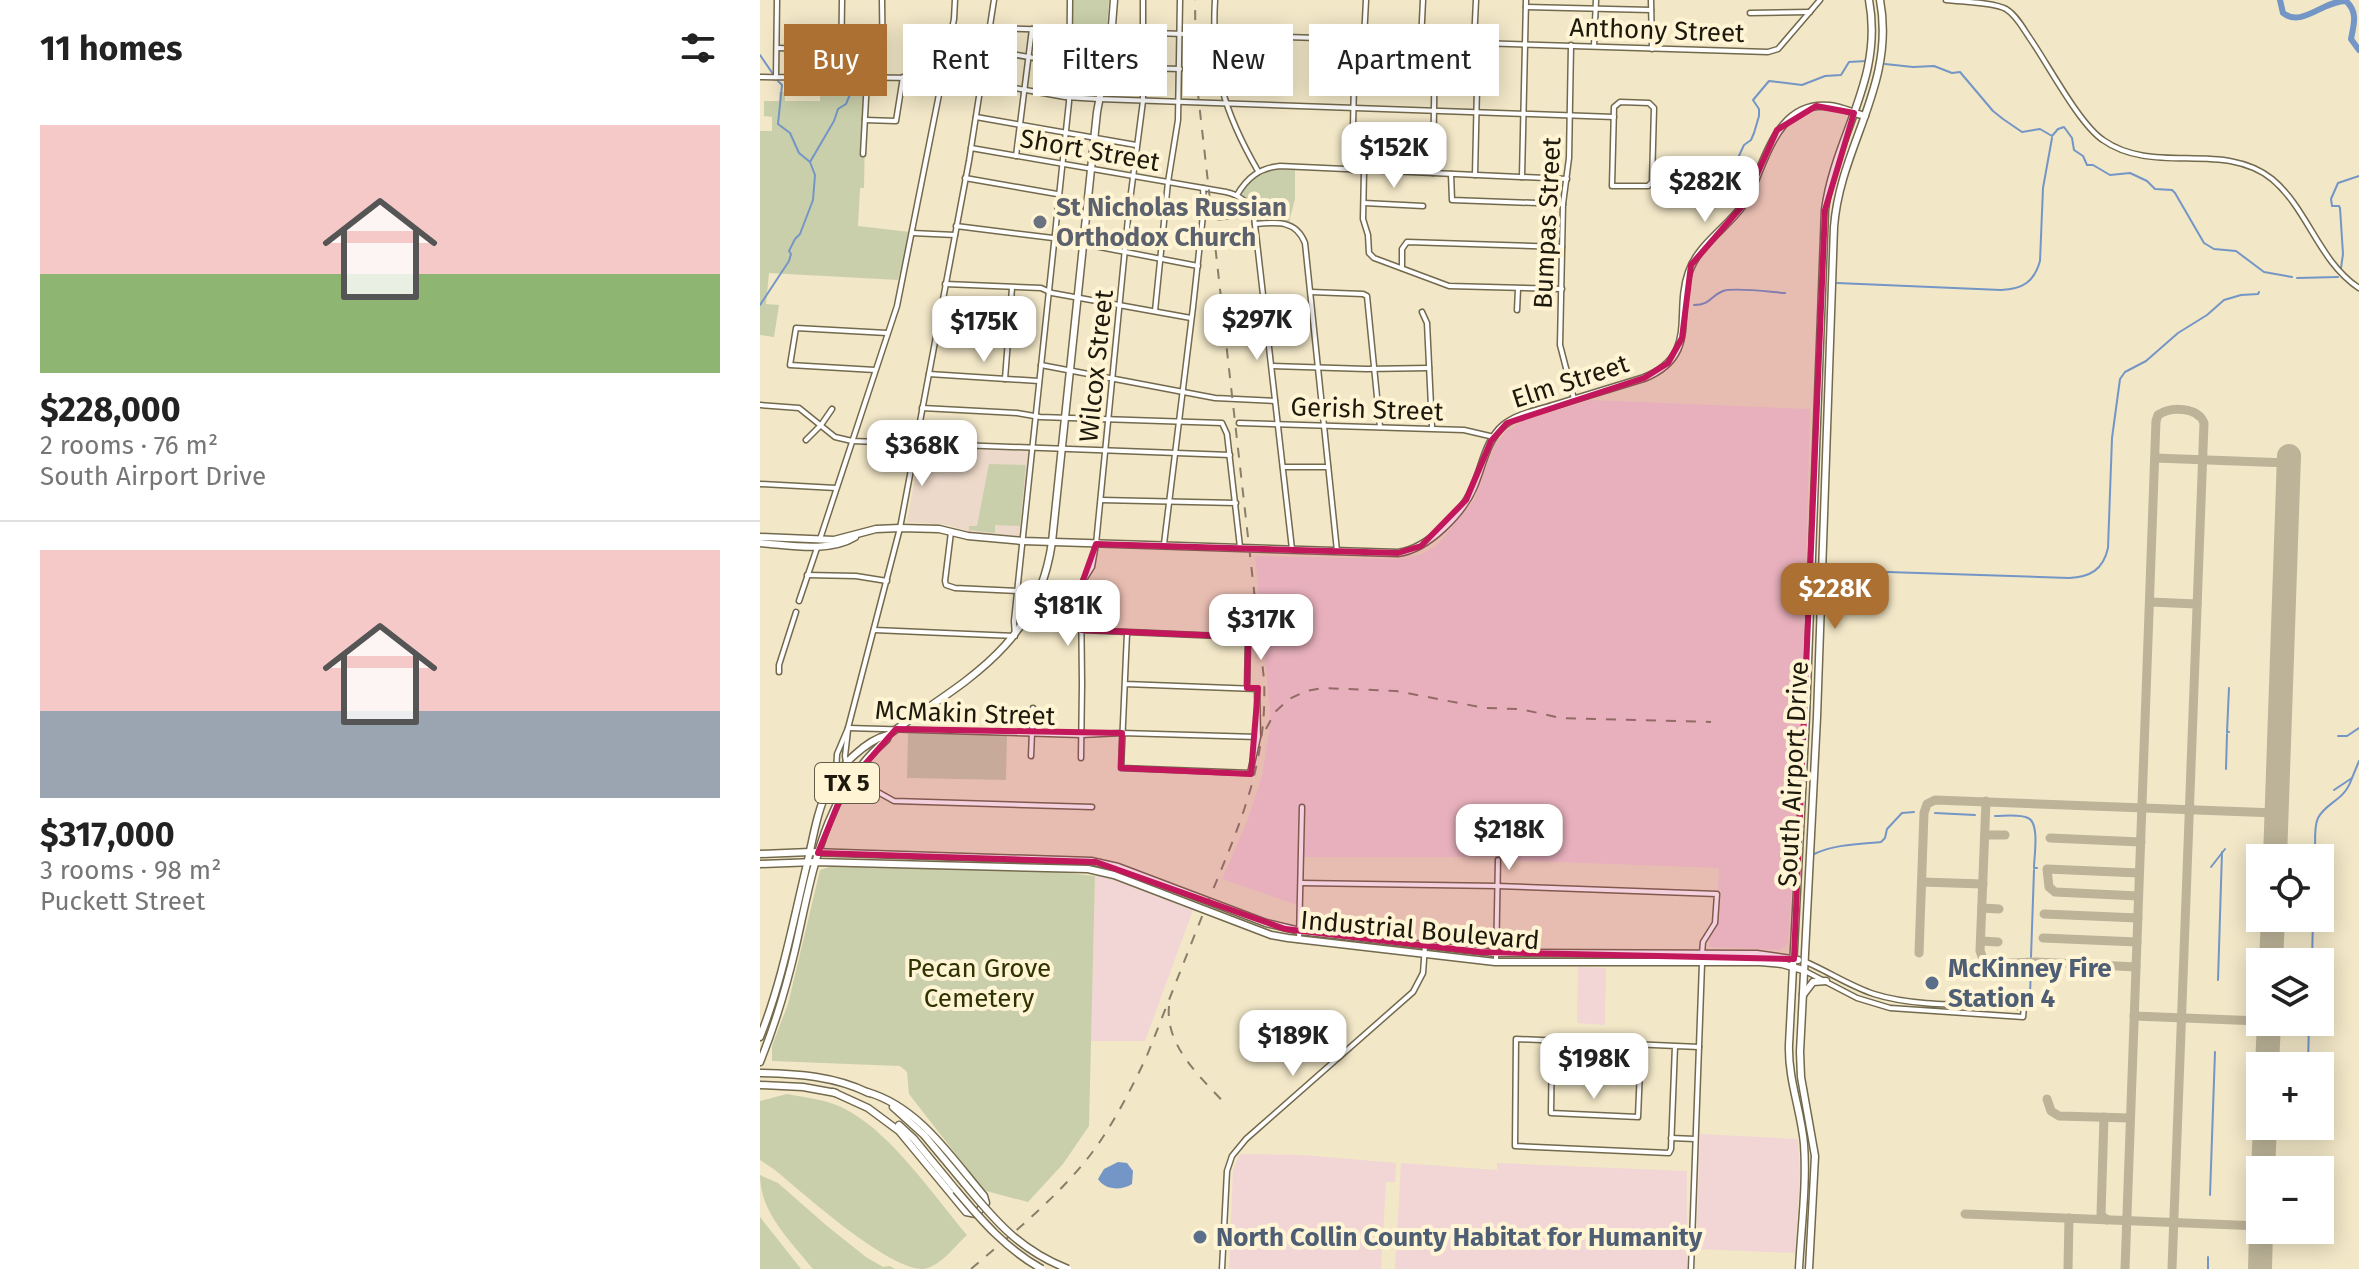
<!DOCTYPE html>
<meta charset="utf-8">
<style>
:root{--surface:#fff;--page:#f2f2f2;--text:#222;--muted:#767676;--line:#e0e0e0;--accent:#ac7033}
body{margin:0;font-family:"Fira Sans",sans-serif;background:var(--page);color:var(--text);height:100vh;display:flex;flex-direction:column;font-size:30px;white-space:nowrap}
*{box-sizing:border-box;margin:0}
p{font-size:26px;color:var(--muted)}
.icon{flex:none;width:44px;height:44px;fill:none;stroke:currentColor;stroke-width:2;stroke-linecap:round;stroke-linejoin:round}
.map{position:relative;flex:1;overflow:hidden}
.side{display:flex;flex-direction:column;background:var(--surface);width:760px}
.side>*{flex:none}
.banner{position:absolute;left:24px;top:24px;width:760px;height:72px;display:flex;gap:16px}
.tools{position:absolute;left:1486px;top:844px;display:grid;gap:16px}
.tools a{display:grid;place-items:center;width:88px;height:88px;border-radius:0px;background:var(--surface);box-shadow:0 4px 20px #0003;font-size:40px}
.price{position:absolute;translate:-50% -68px;padding:0 18px;border-radius:16px;background:#fff;color:#222;font-size:26px;line-height:52px;filter:drop-shadow(0 2px 4px #0008)}
.price::after{content:'';position:absolute;left:50%;top:48px;width:24px;height:18px;margin-left:-12px;background:inherit;clip-path:polygon(0 0,100% 0,50% 100%)}
.price.on{background:var(--accent);color:#fff}
ul{padding:0;list-style:none}
li{display:grid;align-content:center;gap:16px;height:424px;padding:0 40px}
li+li{border-top:2px solid var(--line)}
li span{display:grid;place-items:center;height:248px;border-radius:0px;color:#555}
li>.icon{margin-inline-start:auto}
span .icon{width:144px;height:144px;fill:#fffc;stroke-width:1}
li b{font-size:34px}
h2{display:flex;justify-content:space-between;align-items:center;height:96px;padding:0 40px;font-size:34px}
.tag{padding:0 28px;border-radius:0px;background:var(--surface);box-shadow:0 4px 20px #0003;font-size:28px;line-height:72px}
.tag.on{background:var(--accent);color:#fff}
main{display:flex;flex:1;min-height:0}
.map>svg:first-child{display:block}
.industrial{fill:#f1d6d5}
.education{fill:#ecd9c9}
.green{fill:#cacfab}
.water{fill:#7496c6}
.lines{fill:none;stroke-linecap:round;stroke-linejoin:round}
.stream{stroke:#7496c6;stroke-width:2}
.river{stroke:#7496c6;stroke-width:6}
.taxiway{stroke:#bcb398;stroke-width:9}
.runway{stroke:#bcb398;stroke-width:24}
.minor-casing{stroke:#73694d;stroke-width:7}
.major-casing{stroke:#73694d;stroke-width:9}
.minor{stroke:#fff;stroke-width:4}
.major{stroke:#fff;stroke-width:6}
.rail{stroke:#877f69;stroke-width:2;stroke-dasharray:10 10;stroke-linecap:butt}
.major-bridge-casing{stroke:#73694d;stroke-width:9;stroke-linecap:butt}
.major-bridge{stroke:#fff;stroke-width:6}
.marked{fill:#c2185b;fill-opacity:0.2;stroke:#c2185b;stroke-width:6;stroke-linejoin:round}
.worship-dot{fill:#6b7280;stroke:#fff4d4;stroke-width:3}
.service-dot{fill:#5c6f8a;stroke:#fff4d4;stroke-width:3}
.labels{text-anchor:middle;stroke-width:8;stroke-linejoin:round;paint-order:stroke}
.shield{fill:#fff4d4;stroke:#615b49;stroke-width:2}
.shield-label{font-size:24px;font-weight:bold;fill:#1d190d}
.street-label{font-size:26px;fill:#1d190d;stroke:#fff4d4}
.worship-label{font-size:26px;font-weight:bold;fill:#5b616d;stroke:#fff4d4;text-anchor:start}
.park-label{font-size:26px;fill:#2f3302;stroke:#fff4d4}
.service-label{font-size:26px;font-weight:bold;fill:#4e5e75;stroke:#fff4d4;text-anchor:start}
</style>
<main>
<section class="side">
<h2>11 homes<svg class="icon" aria-label="filters" viewBox="0 0 24 24"><path d="M4 7h16M4 17h16"/><circle cx="9" cy="7" r="2"/><circle cx="15" cy="17" r="2"/></svg></h2>
<ul>
<li><span style="background:linear-gradient(#f6c9c9 60%,#8fb573 0)"><svg class="icon" aria-label="home" viewBox="0 0 24 24"><path d="M3 11l9-7 9 7M6 9v11h12V9"/></svg></span><div><b>$228,000</b><p>2 rooms · 76 m²</p><p>South Airport Drive</p></div></li>
<li><span style="background:linear-gradient(#f6c9c9 65%,#9aa5b1 0)"><svg class="icon" aria-label="home" viewBox="0 0 24 24"><path d="M3 11l9-7 9 7M6 9v11h12V9"/></svg></span><div><b>$317,000</b><p>3 rooms · 98 m²</p><p>Puckett Street</p></div></li>
</ul>
</section>
<div class="map">
<svg width="1599" height="1269" viewBox="0 0 1599 1269">
<rect width="100%" height="100%" fill="#f2e7c7"/>
<g class="industrial">
<polygon points="829,400 1050,409 1042,727 1028,944 1021,950 949,947 950,936 955,930 959,920 961,890 958,890 959,868 747,860 744,857 539,857 537,905 462,879 488,819 502,776 509,731 510,710 495,556 636,559 663,554 678,544 714,500 734,447 745,432 763,421"/>
<polygon points="335,876 351,876 433,910 385,1041 331,1041"/>
<polygon points="818,967 846,968 845,1025 817,1023"/>
<polygon points="940,1134 1038,1139 1040,1174 1035,1253 936,1249"/>
<polygon points="480,1154 542,1155 636,1163 635,1182 626,1182 621,1269 469,1269 473,1170"/>
<polygon points="641,1163 737,1170 737,1163 927,1171 927,1269 635,1269"/>
</g>
<polygon class="education" points="160,447 269,451 260,536 210,532 188,525 147,522"/>
<g class="green">
<polygon points="313,0 349,0 346,39 340,64 313,63"/>
<polygon points="61,81 106,81 104,188 100,188 98,226 150,232 138,280 9,273 6,304 19,305 14,337 0,335 0,131 12,131 12,117 4,116 4,101 19,101 19,92 25,92 25,101 60,101"/>
<path d="M518,169L535,170V199L529,222H498L495,211L482,194C490,179 501,172 518,169Z"/>
<polygon points="229,464 266,465 260,526 235,525 235,533 209,530 209,526 217,526"/>
<polygon points="148,733 247,735 246,780 147,778"/>
<polygon points="72,866 291,871 335,876 329,1126 303,1164 268,1202 226,1191 219,1184 149,1094 147,1072 140,1066 12,1061 12,1046 28,1004 60,870"/>
<path d="M27,1094C48,1098 69,1100 87,1110C132,1134 174,1196 207,1235C195,1246 180,1267 163,1269C127,1269 44,1194 15,1170L0,1160V1101Z"/>
<path d="M0,1175L18,1183L67,1226L106,1257L123,1267L130,1266L135,1269H53C31,1241 0,1213 0,1175Z"/>
<polygon points="0,1217 41,1269 0,1269"/>
</g>
<path class="water" d="M358,1162L367,1163L373,1171L372,1184C361,1191 345,1190 338,1179L344,1169Z"/>
<g class="lines">
<g class="stream">
<polyline points="0,55 13,74"/>
<polyline points="1125,64 1153,67 1174,66 1192,73 1200,72 1233,111 1243,119 1262,132 1280,129 1292,136 1298,129 1304,127 1312,138 1314,150 1323,156 1327,165 1333,165 1350,175 1370,173 1387,181 1395,189 1412,190 1415,193 1444,243 1454,249 1476,251 1504,272 1532,277"/>
<polyline points="105,74 120,61"/>
<polyline points="50,162 74,121 78,109 86,104 95,82"/>
<polyline points="906,194 959,194 969,191 970,175 984,145 991,140 994,133 999,116 999,109 993,100 1009,81 1042,85 1065,76 1081,75 1089,62 1106,61"/>
<polyline points="1581,268 1583,254 1580,208 1579,206 1572,206 1571,199 1578,183 1599,176"/>
<polyline points="1537,278 1578,277"/>
<path d="M1077,283L1241,290C1263,289 1274,282 1280,261L1283,188L1292,138"/>
<polyline points="0,305 29,261 31,254 29,251 35,239 40,234 53,200 55,175 50,162 39,153 30,133 18,124 22,85 18,81"/>
<path d="M934,305C951,305 950,296 963,291C974,287 1011,292 1025,293"/>
<path d="M1066,570L1309,578C1330,577 1343,570 1348,548L1352,438L1360,379L1365,372L1386,361L1418,333L1447,315L1464,300L1481,295L1498,294L1499,292"/>
<polyline points="1469,688 1467,732 1469,732"/>
<polyline points="1578,736 1587,736 1599,728"/>
<polyline points="1466,769 1467,734"/>
<polyline points="1574,790 1592,778 1599,761"/>
<polyline points="1175,813 1215,815"/>
<path d="M1235,816C1245,816 1260,814 1268,818C1280,823 1274,856 1274,868H1277"/>
<path d="M1054,854C1076,844 1099,844 1121,842L1125,838L1127,829L1142,813L1154,812"/>
<path d="M1555,858C1556,847 1553,828 1558,818C1567,801 1584,802 1592,778"/>
<polyline points="1451,867 1465,849"/>
<polyline points="1271,957 1274,870"/>
<polyline points="1552,962 1553,918"/>
<polyline points="1458,980 1462,852"/>
<polyline points="1270,994 1271,968"/>
<polyline points="1548,1066 1549,1022"/>
<polyline points="1546,1129 1546,1126"/>
<polyline points="1450,1195 1455,1052"/>
<polyline points="1448,1269 1448,1257"/>
</g>
<path class="river" d="M1520,0L1523,13C1542,28 1562,1 1586,1C1598,12 1594,24 1591,39L1599,50"/>
<g class="taxiway">
<polyline points="1395,458 1529,463"/>
<polyline points="1390,602 1437,604"/>
<polyline points="1226,801 1220,951 1224,961 1233,964 1276,962 1376,967"/>
<polyline points="1225,835 1245,835"/>
<polyline points="1290,838 1381,842"/>
<polyline points="1162,882 1223,884"/>
<polyline points="1378,896 1295,892 1289,887 1287,869 1379,873"/>
<polyline points="1222,908 1239,909"/>
<polyline points="1284,914 1378,918"/>
<polyline points="1283,938 1377,942"/>
<polyline points="1221,941 1238,942"/>
<polyline points="1159,953 1164,813 1167,804 1175,800 1516,813"/>
<polyline points="1374,1016 1500,1021"/>
<polyline points="1287,1099 1291,1111 1299,1116 1370,1118"/>
<polyline points="1344,1117 1341,1215 1347,1220"/>
<polyline points="1205,1214 1500,1226"/>
<polyline points="1308,1269 1309,1218"/>
<path d="M1365,1269L1396,421L1398,415C1411,406 1438,407 1444,423L1412,1269"/>
</g>
<g class="runway">
<polyline points="1515,858 1529,456"/>
<polyline points="1511,962 1513,918"/>
<polyline points="1507,1066 1509,1022"/>
<polyline points="1503,1170 1505,1126"/>
<polyline points="1500,1269 1501,1230"/>
</g>
<defs>
<g id="minor">
<polyline points="122,0 123,78"/>
<path d="M455,0C451,69 464,112 498,171"/>
<polyline points="891,0 892,49"/>
<path d="M1186,0C1202,2 1232,2 1246,9C1256,15 1263,28 1269,37C1288,64 1319,124 1343,140C1394,176 1464,140 1512,179C1548,209 1559,262 1599,288"/>
<polyline points="766,7 891,10"/>
<polyline points="990,13 1050,12"/>
<polyline points="231,28 1008,52 1018,49 1060,0"/>
<polyline points="604,39 606,0"/>
<polyline points="661,41 663,0"/>
<polyline points="714,42 716,0"/>
<polyline points="811,45 809,158 803,204 800,345 814,399"/>
<polyline points="834,46 836,0"/>
<polyline points="17,48 81,50"/>
<polyline points="228,50 309,64 345,66"/>
<polyline points="383,68 420,69"/>
<path d="M0,77C74,78 148,76 222,81L227,83L305,97L339,99L854,117"/>
<polyline points="16,77 17,0"/>
<polyline points="81,78 82,0"/>
<polygon points="860,102 889,103 894,108 892,182 888,186 852,186 854,107"/>
<polyline points="216,117 376,145"/>
<polyline points="105,120 136,121 143,77"/>
<path d="M211,148L466,192C480,195 489,202 494,216L532,549"/>
<polyline points="103,154 107,80"/>
<polyline points="256,156 272,29"/>
<polyline points="592,170 595,39"/>
<polyline points="604,171 603,219 608,235 609,253 614,258 689,286 802,289"/>
<polyline points="673,173 675,42"/>
<polyline points="691,174 692,200 803,204"/>
<polyline points="715,175 718,43"/>
<polyline points="762,177 766,0"/>
<polyline points="205,178 297,194"/>
<path d="M477,195C487,178 499,168 520,166L807,179"/>
<polyline points="604,203 663,206"/>
<polyline points="459,217 494,214"/>
<path d="M495,224C517,222 536,220 545,243L577,551"/>
<polyline points="196,226 293,238 438,266"/>
<polyline points="152,233 195,235"/>
<polyline points="642,268 642,249 647,242 802,247"/>
<polyline points="185,284 281,288 292,293 431,318"/>
<polyline points="551,292 603,294 607,296 620,427"/>
<polyline points="757,310 758,289"/>
<polyline points="395,311 408,182 418,120 420,0"/>
<polyline points="662,312 667,323 672,427"/>
<polyline points="281,365 455,398 515,401"/>
<polyline points="512,366 606,369 669,368"/>
<polyline points="115,370 30,365 36,328 127,333"/>
<polyline points="169,374 279,381"/>
<polyline points="245,379 252,288"/>
<polyline points="0,405 39,408 75,437 92,441 470,455"/>
<polyline points="162,408 257,413 280,417 462,423 467,434 480,547"/>
<polyline points="479,423 704,430 734,437"/>
<polyline points="46,440 61,425 72,409"/>
<polyline points="523,467 568,467"/>
<polyline points="0,484 76,488"/>
<polyline points="341,500 476,503"/>
<polyline points="191,532 185,581 186,585 195,588 258,591"/>
<polyline points="60,539 137,306 194,19 195,0"/>
<polyline points="404,544 433,307 444,206 443,188"/>
<polyline points="47,575 96,576 127,581"/>
<polyline points="39,601 57,548"/>
<polyline points="114,630 255,636 254,621 309,102 310,0"/>
<polyline points="323,630 483,637 487,638 488,642 487,688"/>
<polyline points="19,672 19,665 36,612"/>
<polyline points="365,684 497,689 498,737 490,773 361,768 367,633"/>
<polyline points="88,728 321,735 362,733 498,737"/>
<polyline points="271,756 273,708"/>
<polyline points="321,758 322,684 321,591 322,583 332,567 336,544 369,208 383,101 383,0"/>
<polyline points="86,762 85,756 88,730"/>
<polyline points="76,773 77,754 88,728 140,528 209,161 234,0"/>
<polyline points="94,775 116,791 134,801 332,807"/>
<polyline points="541,883 737,886 957,894 955,923 943,942 942,954"/>
<polyline points="539,940 542,807"/>
<polyline points="736,962 738,860"/>
<path d="M1045,971L1097,998L1130,1008L1263,1017L1264,1007C1218,1004 1158,1008 1114,994C1090,986 1069,972 1046,962"/>
<polyline points="792,1041 791,1113 878,1117 881,1045"/>
<polyline points="826,1042 826,1075 830,1079 842,1080 845,1078 847,1044"/>
<polyline points="915,1046 911,1149 909,1153 755,1146 756,1039 939,1047"/>
<polyline points="911,1138 935,1139"/>
<polyline points="462,1269 467,1171 472,1156 486,1139 653,992 663,973 665,946"/>
<polyline points="931,1269 942,963"/>
</g>
<g id="major">
<path d="M0,537L74,540L116,529L140,528L179,529L208,536L263,541L638,553C668,549 703,513 714,486C723,465 726,440 744,425C758,414 778,411 796,405C825,396 855,387 884,378C940,355 914,314 929,272C938,245 967,228 983,205C990,195 994,183 999,171C1012,140 1027,102 1069,106C1081,107 1093,113 1105,116"/>
<path d="M0,543C29,545 69,553 95,537"/>
<polyline points="0,854 50,852 331,861 358,867 506,923 540,931 736,953 997,954 1038,960"/>
<polyline points="0,864 55,862 328,869 354,875 511,935 528,938 735,962 1000,962 1022,964 1043,970"/>
<polyline points="1043,995 1053,982 1066,981"/>
<path d="M0,1037C22,982 33,922 47,864C53,839 57,810 69,787C79,767 106,740 128,735C206,680 277,647 292,542L337,112L351,38L354,0"/>
<path d="M0,1062C15,1025 26,988 35,950C53,872 62,795 127,739L128,735"/>
<path d="M0,1073C39,1074 74,1076 109,1093"/>
<polyline points="0,1085 43,1087 76,1093"/>
<path d="M73,1092L108,1108L139,1131L206,1212L216,1214L226,1203L224,1196C191,1157 159,1107 107,1092"/>
<polyline points="133,1107 164,1135 204,1183"/>
<polyline points="139,1125 154,1139 196,1190"/>
<path d="M1039,1269C1041,1228 1047,1185 1044,1144C1041,1110 1028,1080 1029,1045L1046,716L1065,210C1075,135 1124,80 1109,0"/>
<path d="M1049,1269L1055,1156L1041,1077L1040,1052L1057,717L1074,227C1080,146 1136,85 1120,0"/>
</g>
</defs>
<use href="#minor" class="minor-casing"/>
<use href="#major" class="major-casing"/>
<use href="#minor" class="minor"/>
<use href="#major" class="major"/>
<g class="rail">
<polyline points="506,729 515,712 529,699 546,691 563,688 636,691 725,708 760,709 801,718 951,722"/>
<path d="M409,1006C405,1047 442,1078 467,1106"/>
<path d="M211,1269C253,1233 297,1198 331,1154C353,1125 370,1091 386,1058C406,1008 425,959 445,909C477,831 508,766 504,679L436,76L435,0"/>
</g>
<defs>
<g id="major-bridge">
<path d="M204,1183C236,1222 260,1250 308,1269"/>
<path d="M196,1190C222,1221 246,1249 282,1269"/>
</g>
</defs>
<use href="#major-bridge" class="major-bridge-casing"/>
<use href="#major-bridge" class="major-bridge"/>
</g>
<path class="marked" d="M1056,106L1094,113L1065,210L1034,959L720,952L525,929L336,862L58,853L85,787L136,729L362,733L361,768L491,774L498,688H487L488,637L322,630V583L336,544L638,553L661,546L706,500L731,441L747,423L884,378L908,363L922,338L931,265L983,205L1017,130Z"/>
<circle class="worship-dot" cx="280" cy="222" r="8"/>
<g class="service-dot">
<circle cx="1172" cy="983" r="8"/>
<circle cx="440" cy="1237" r="8"/>
</g>
<g class="labels">
<rect class="shield" x="55" y="763" width="64" height="40" rx="6"/>
<g class="shield-label">
<text x="87" y="791">TX 5</text>
</g>
<g class="street-label">
<text transform="translate(897 30) rotate(2)" y="9">Anthony Street</text>
<text transform="translate(330 150) rotate(10)" y="9">Short Street</text>
<text transform="translate(787 223) rotate(-87)" y="9">Bumpas Street</text>
<text transform="translate(336 366) rotate(-84)" y="9">Wilcox Street</text>
<text transform="translate(810 381) rotate(-18)" y="9">Elm Street</text>
<text transform="translate(607 409) rotate(2)" y="9">Gerish Street</text>
<text transform="translate(205 713) rotate(2)" y="9">McMakin Street</text>
<text transform="translate(1033 774) rotate(-87)" y="9">South Airport Drive</text>
<text transform="translate(660 930) rotate(5)" y="9">Industrial Boulevard</text>
</g>
<g class="worship-label">
<text x="296" y="216">St Nicholas Russian<tspan x="296" dy="30">Orthodox Church</tspan></text>
</g>
<g class="park-label">
<text x="219" y="977">Pecan Grove<tspan x="219" dy="30">Cemetery</tspan></text>
</g>
<g class="service-label">
<text x="1188" y="977">McKinney Fire<tspan x="1188" dy="30">Station 4</tspan></text>
<text x="456" y="1246">North Collin County Habitat for Humanity</text>
</g>
</g>
</svg>
<div class="tools">
<a><svg class="icon" aria-label="locate" viewBox="0 0 24 24"><circle cx="12" cy="12" r="6"/><path d="M12 2v4M12 18v4M2 12h4M18 12h4"/></svg></a>
<a><svg class="icon" aria-label="layers" viewBox="0 0 24 24"><path d="M12 4l9 5-9 5-9-5zM3 14l9 5 9-5"/></svg></a>
<a>+</a>
<a>−</a>
</div>
<b class="price" style="left:634px;top:190px">$152K</b>
<b class="price" style="left:945px;top:224px">$282K</b>
<b class="price" style="left:497px;top:362px">$297K</b>
<b class="price" style="left:224px;top:364px">$175K</b>
<b class="price" style="left:162px;top:488px">$368K</b>
<b class="price on" style="left:1075px;top:631px">$228K</b>
<b class="price" style="left:308px;top:648px">$181K</b>
<b class="price" style="left:501px;top:662px">$317K</b>
<b class="price" style="left:749px;top:872px">$218K</b>
<b class="price" style="left:533px;top:1078px">$189K</b>
<b class="price" style="left:834px;top:1101px">$198K</b>
<div class="banner">
<a class="tag on">Buy</a>
<a class="tag">Rent</a>
<a class="tag">Filters</a>
<a class="tag">New</a>
<a class="tag">Apartment</a>
</div>
</div>
</main>
